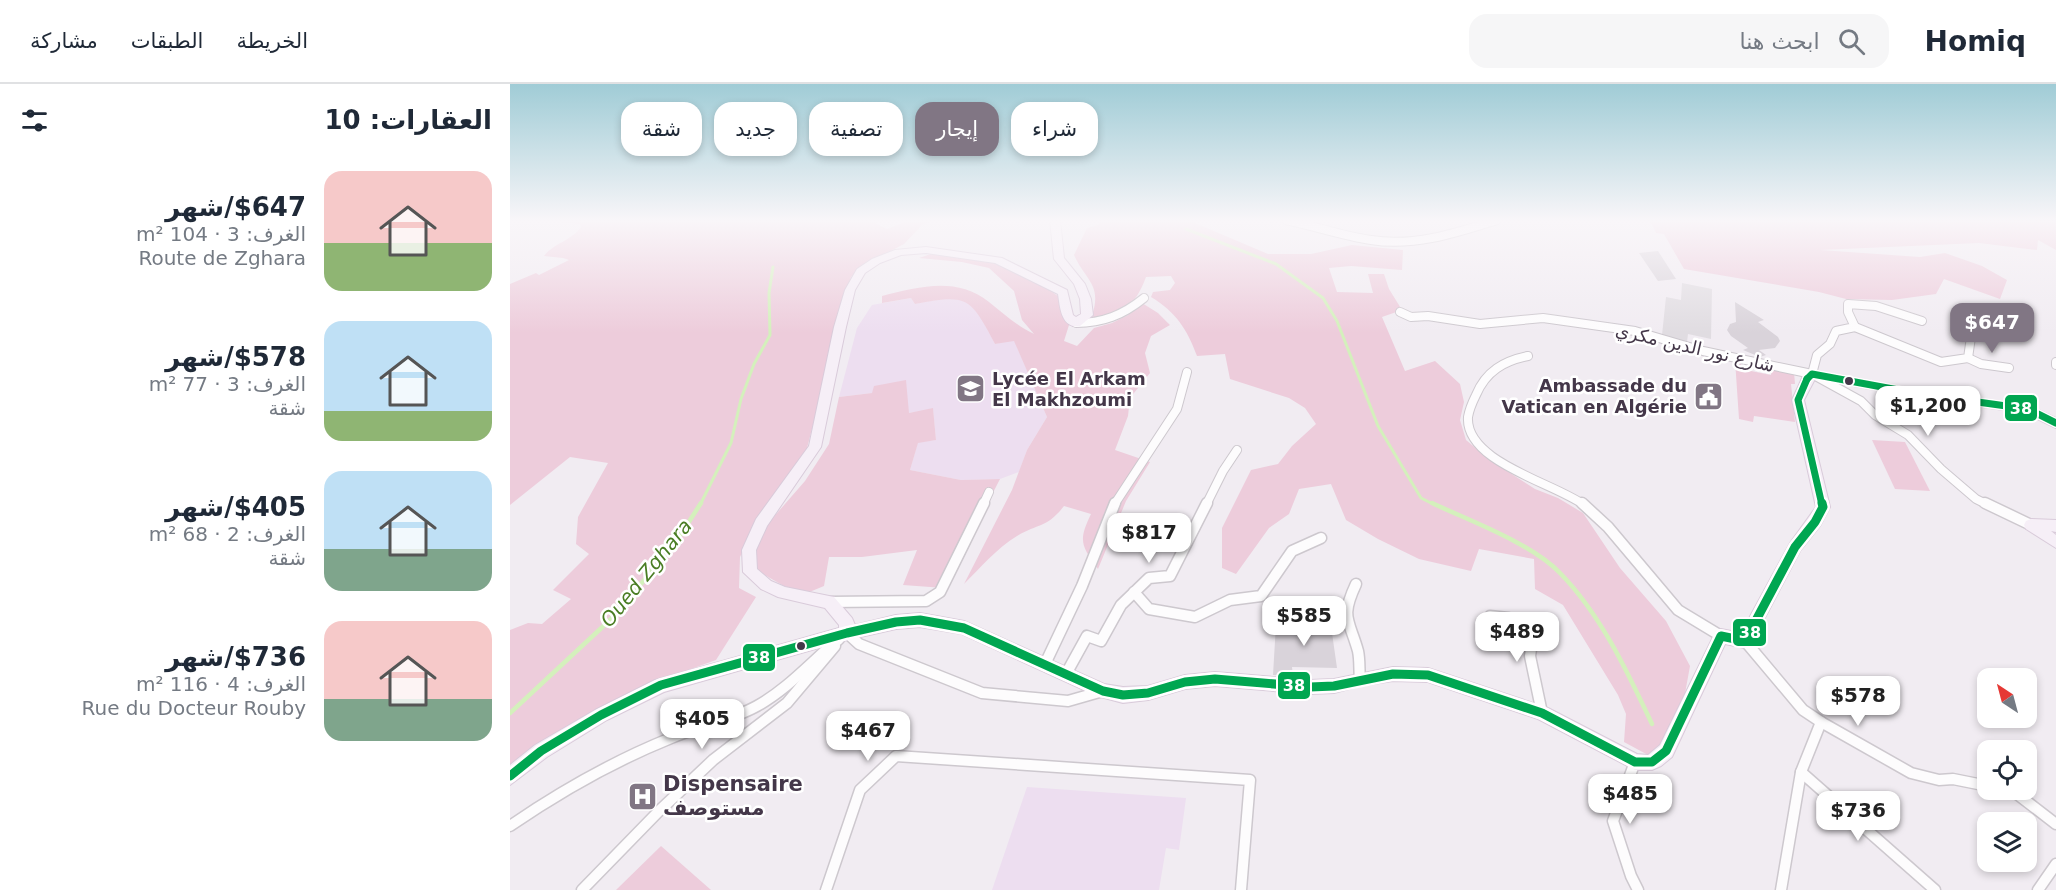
<!DOCTYPE html>
<html lang="ar">
<meta charset="utf-8">
<style>
:root{--surface:#fff;--page:#f6f6f7;--text:#1f2937;--muted:#747a83;--line:#e0e1e3;--accent:#817684}
body{margin:0;font-family:"DejaVu Sans","Noto Naskh Arabic",sans-serif;background:var(--page);color:var(--text);direction:rtl;height:100vh;display:flex;flex-direction:column;font-size:22px;white-space:nowrap}
*{box-sizing:border-box;margin:0}
p{font-size:20px;color:var(--muted)}
.icon{flex:none;width:33px;height:33px;fill:none;stroke:currentColor;stroke-width:2;stroke-linecap:round;stroke-linejoin:round}
.map{position:relative;flex:1;overflow:hidden;direction:ltr}
.details{display:flex;flex-direction:column;background:var(--surface);width:510px}
.details>*{flex:none}
.top-card{position:absolute;left:18px;top:18px;width:570px;height:54px;direction:rtl;display:flex;gap:12px}
.needle{width:39px;rotate:324deg}
.controls{position:absolute;left:1467px;top:584px;display:grid;gap:12px}
.controls a{display:grid;place-items:center;width:60px;height:60px;border-radius:12px;background:var(--surface);box-shadow:0 3px 9px #0003;font-size:30px}
.price{position:absolute;translate:-50% -51px;padding:0 14px;border-radius:12px;background:#fff;color:#222;font-size:20px;line-height:39px;filter:drop-shadow(0 2px 3px #0008)}
.price::after{content:'';position:absolute;left:50%;top:36px;width:18px;height:14px;margin-left:-9px;background:inherit;clip-path:polygon(0 0,100% 0,50% 100%)}
.price.selected{background:var(--accent);color:#fff}
ul{padding:0;list-style:none}
li{display:flex;align-items:center;gap:18px;height:150px;padding:0 18px}
li span{display:grid;place-items:center;flex:none;width:168px;height:120px;border-radius:18px;color:#555}
li>.icon{margin-inline-start:auto}
span .icon{width:72px;height:72px;fill:#fffc;stroke-width:1}
li b{font-size:26px}
h2{display:flex;justify-content:space-between;align-items:center;height:72px;padding:0 18px;font-size:26px}
.chip{padding:0 21px;border-radius:18px;background:var(--surface);box-shadow:0 3px 9px #0003;font-size:21px;line-height:54px}
.chip.selected{background:var(--accent);color:#fff}
header{display:flex;align-items:center;gap:36px;box-sizing:border-box;height:84px;padding:0 30px;background:var(--surface);border-bottom:2px solid var(--line)}
header strong{font-size:28px}
nav{display:flex;gap:33px;margin-inline-start:auto;font-size:21px}
.search{width:420px;height:54px;background:var(--page);display:flex;align-items:center;gap:15px;box-sizing:border-box;padding:0 21px;border-radius:18px;color:var(--muted);font-size:22px}
main{display:flex;flex:1;min-height:0}
.map>svg:first-child{display:block}
.education{fill:#eddef0}
.green{fill:#edccdb}
.parking{fill:#e0dce1}
.lines{fill:none;stroke-linecap:round;stroke-linejoin:round}
.stream-far1{stroke:#d4f0bc;stroke-width:3}
.stream{stroke:#d4f0bc;stroke-width:4.5}
.building{fill:#d9d3da}
.street-far1-casing{stroke:#cdc8ce;stroke-width:10}
.street-casing{stroke:#cdc8ce;stroke-width:13}
.secondary-casing{stroke:#d9cbda;stroke-width:2}
.street-far1{stroke:#fdfcfd;stroke-width:8}
.street{stroke:#fdfcfd;stroke-width:10}
.secondary{fill:#f6eff7;fill-rule:evenodd}
.bus-1-far1-casing{stroke:#fff;stroke-width:10}
.bus-1-casing{stroke:#fff;stroke-width:14}
.bus-1-far1{stroke:#00a651;stroke-width:7}
.bus-1{stroke:#00a651;stroke-width:9}
.bus-dot{fill:#443749;stroke:#fff;stroke-width:2}
.labels{text-anchor:middle;stroke-width:5;stroke-linejoin:round;paint-order:stroke}
.street-label{font-size:18px;fill:#443749;stroke:#fff}
.poi-label{font-size:18px;font-weight:bold;fill:#443749;stroke:#fff;text-anchor:start}
.water-label{font-size:20px;font-style:italic;fill:#4a7d24;stroke:#fff}
.near-poi-label{font-size:21px;font-weight:bold;fill:#443749;stroke:#fff;text-anchor:start}
.line-badge{stroke:#fff;stroke-width:2}
.badge-label{font-size:16px;text-anchor:middle;font-weight:bold;fill:#fff}
</style>
<header>
<strong>Homiq</strong>
<div class="search"><svg class="icon" aria-label="search" viewBox="0 0 24 24"><circle cx="10" cy="10" r="6"/><path d="M15 15l6 6"/></svg>ابحث هنا</div>
<nav><a>الخريطة</a><a>الطبقات</a><a>مشاركة</a></nav>
</header>
<main>
<div class="map">
<svg width="1546" height="806" viewBox="0 0 1546 806">
<rect width="100%" height="100%" fill="#f1ecf2"/>
<g class="education">
<polygon points="439,213 459,218 468,228 485,260 504,256 537,333 517,366 509,388 490,395 451,396 400,386 408,358 426,356 423,325 399,329 362,309 329,313 347,244 362,221 401,214 405,220"/>
<polygon points="517,703 676,714 669,766 656,764 649,806 482,806"/>
</g>
<g class="green">
<path d="M34,136H370L365,139L377,145L400,136H428L413,140L394,160L352,182L341,193L296,368L247,438L230,473L229,504L246,513L206,576L131,603L76,632L0,682V546L18,539L32,540L61,515L43,506L79,470L66,460L68,433L98,379L60,373L0,421V200L26,189L29,191L59,176L53,174L34,172C44,159 61,157 71,143L70,140Z"/>
<path d="M591,136H678L758,170H801L842,161L893,166L892,186L841,182L819,184L827,208L863,209L858,190H874L879,205L892,226L872,233L895,287L925,277L950,300L954,318L950,336L956,356L980,376L1025,405L1048,414L1073,429L1110,484L1156,537L1180,582L1172,626L1157,664L1138,671L1114,658L1116,630L1108,611L1053,521L1025,505L1024,475L969,465L961,487L909,475L868,455L836,436L821,400L789,405L779,430L759,444L726,490L712,484V444L741,386L768,380L782,362L806,340L795,324L779,314L720,295L715,270L687,272C677,245 666,228 641,213L643,208L660,206L665,199L661,192L636,193C624,225 613,227 581,235C593,200 577,199 564,171L577,144L588,141Z"/>
<polygon points="1140,136 1546,136 1546,166 1528,156 1527,166 1469,159 1310,166 1410,173 1435,169 1472,182 1497,196 1490,215 1434,195 1426,210 1382,216 1336,215 1309,208 1174,185 1154,150 1146,149"/>
<path d="M421,170C440,172 459,173 478,176C501,181 534,201 553,216L559,241L554,257L567,262L584,244L602,239L618,231L632,219L648,229L660,241L641,252L635,269L640,289L620,314L618,332L605,366L640,378L616,417L588,485C571,461 568,457 581,430L554,422C537,444 529,439 507,452C486,465 471,483 454,500L502,406L517,366L537,333L504,257L485,260C460,213 458,210 405,220L401,214L372,219V212C409,203 446,192 479,218C494,230 507,242 524,250L512,236L504,207L479,184L452,178L409,174Z"/>
<polygon points="1225,276 1231,278 1231,285 1261,291 1262,284 1284,288 1285,300 1281,300 1285,338 1244,332 1243,338 1229,335"/>
<polygon points="396,296 399,329 423,324 426,356 408,359 400,386 451,396 490,395 434,504 393,501 407,466 352,473 319,473 314,502 297,509 274,502 244,485 246,462 261,436 295,397 319,360 329,313 362,309 364,302"/>
<polygon points="1362,356 1395,358 1420,407 1385,405"/>
<polygon points="151,762 201,806 106,806"/>
</g>
<polygon class="parking" points="1172,199 1202,205 1201,255 1178,250 1177,258 1152,251 1156,213 1171,216"/>
<g class="lines">
<g class="stream-far1">
<polyline points="676,145 766,180 813,214 827,237 868,342 911,414 925,421"/>
<polyline points="190,421 221,359 231,315 244,280 260,251 259,209 263,183"/>
</g>
<g class="stream">
<path d="M922,419C960,437 1021,459 1050,489C1091,531 1117,587 1142,640"/>
<polyline points="0,629 101,535 164,461 191,419"/>
</g>
</g>
<g class="building">
<polygon points="1148,167 1166,195 1148,197 1129,169"/>
<polygon points="1225,218 1254,236 1248,238 1268,253 1270,257 1265,264 1249,266 1256,271 1250,273 1233,266 1238,264 1221,252 1217,246 1220,240 1226,238"/>
<polygon points="819,528 827,584 782,583 783,592 763,591 766,540 783,541 783,546 809,544 806,529"/>
</g>
<g class="lines">
<defs>
<g id="street-far1">
<path d="M776,136C805,142 832,152 861,156C904,163 946,149 987,136"/>
<polyline points="890,228 901,233 918,232 970,240 1033,234 1125,247 1193,267 1302,290 1351,317 1365,331 1398,351 1431,385 1466,415 1478,421"/>
<path d="M566,239C593,239 613,231 634,214"/>
<polyline points="1345,243 1431,278 1458,274 1462,246 1471,227"/>
<path d="M1018,272C994,277 976,287 966,311C963,317 959,327 958,333C955,378 1044,399 1074,421"/>
<polyline points="1458,274 1471,280 1499,284"/>
<polyline points="1546,278 1546,281"/>
<polyline points="1302,290 1307,271 1320,260 1326,247 1345,243 1338,228 1338,220 1366,222 1412,237"/>
<polyline points="473,421 479,408"/>
<polyline points="604,421 667,325 677,288"/>
<polyline points="696,421 713,387 727,366"/>
</g>
<g id="street">
<polyline points="1072,419 1098,443 1168,526 1211,552"/>
<polyline points="1475,419 1521,441"/>
<path d="M846,500C830,534 839,535 848,567C850,576 849,586 850,595"/>
<polyline points="624,508 639,525 685,533 720,516 751,512 782,467 811,454"/>
<polyline points="319,518 416,517 430,508 474,419"/>
<polyline points="980,532 998,534 1023,551 1020,572 1032,629"/>
<polyline points="337,549 349,560 472,609 558,617 593,607"/>
<polyline points="1235,557 1293,626 1311,638 1401,689 1429,696 1443,695 1478,702"/>
<polyline points="535,580 572,502 605,419"/>
<polyline points="556,590 577,552 591,557 611,521 639,494 660,492 697,419"/>
<polyline points="1125,678 1103,737 1121,792 1128,806"/>
<polyline points="1291,688 1425,806"/>
<polyline points="1492,705 1507,710 1546,740"/>
<path d="M0,742C51,707 104,677 161,654C189,642 220,637 247,622C278,605 302,577 329,555"/>
<polyline points="72,806 149,727 203,676 277,619 325,562"/>
<polyline points="316,806 350,706 386,672 740,696 731,806"/>
<polyline points="1271,806 1291,688 1311,638"/>
<polyline points="1528,806 1546,780"/>
</g>
<g id="secondary">
<path d="M540,136H550L554,174L575,200L581,215L583,231L570,242C551,245 550,223 548,210L485,179L416,169L391,171L370,179L355,189L345,206L336,243L311,363L257,442L246,466L247,485L261,497L275,503L324,513L342,534L345,541L386,531L410,529L454,537L594,600L613,603L638,602L675,591L705,588L800,596L824,595L883,583L918,584L1038,624L1127,670L1138,671L1150,661L1206,547L1211,545L1231,549L1280,459L1306,423L1282,316L1293,292L1302,286L1410,306L1518,321L1546,334V344L1515,329L1410,314L1305,295L1294,316L1320,423L1310,442L1290,467L1240,562L1235,564L1215,560L1162,673L1151,682L1142,686H1125L1028,635L918,598L883,597L850,602L824,609L800,610L705,602L675,605L638,616L613,619L587,612L452,550L410,543L386,545L337,556L154,608L97,636L37,673L0,701V681L25,661L85,626L145,596L329,544V541L315,524L268,513L251,505L233,488L232,466L246,435L299,362L324,243L335,206L347,185L362,175L385,166L416,163L492,174L557,206L563,231L566,233L571,230L570,215L564,200L544,175Z"/>
<polygon points="1521,435 1546,436 1546,448 1541,447 1546,451 1546,464 1516,445 1514,441 1516,437"/>
</g>
</defs>
<use href="#street-far1" class="street-far1-casing"/>
<use href="#street" class="street-casing"/>
<use href="#secondary" class="secondary-casing"/>
<use href="#street-far1" class="street-far1"/>
<use href="#street" class="street"/>
<use href="#secondary" class="secondary"/>
<defs>
<g id="bus-1-far1">
<polyline points="1297,295 1302,290 1410,310 1518,325 1546,339"/>
<polyline points="1297,295 1288,316 1312,421"/>
</g>
<polyline id="bus-1" points="0,692 31,667 91,631 151,601 337,549 386,538 410,536 454,544 593,607 613,611 638,609 675,598 705,595 800,603 824,602 883,590 918,591 1032,629 1125,678 1142,678 1156,667 1211,552 1235,557 1285,463 1305,438 1313,423 1312,419"/>
</defs>
<use href="#bus-1-far1" class="bus-1-far1-casing"/>
<use href="#bus-1" class="bus-1-casing"/>
<use href="#bus-1-far1" class="bus-1-far1"/>
<use href="#bus-1" class="bus-1"/>
</g>
<linearGradient id="sky" x2="0" y2="1"><stop stop-color="#a0ccd6"/><stop offset="0.55" stop-color="#f9f6f9"/><stop offset="1" stop-color="#f9f6f9" stop-opacity="0"/></linearGradient>
<rect width="1546" height="249" fill="url(#sky)"/>
<defs>
<symbol id="school-square" viewBox="-11 -11 22 22"><rect x="-9" y="-9" width="18" height="18" rx="4" fill="#817684" stroke="#fff"/><path d="M0-5L7-2L0 1L-7-2ZM-4 1L0 2.5L4 1V4Q0 6-4 4Z" fill="#fff"/></symbol>
<symbol id="civic-square" viewBox="-11 -11 22 22"><rect x="-9" y="-9" width="18" height="18" rx="4" fill="#817684" stroke="#fff"/><path d="M-.6-6.5H3V-4.5H.6V-3L4-1V1h2V6H-6V1h2V-1L-.6-3ZM-1.2 2.5V6h2.4V2.5Z" fill="#fff"/></symbol>
<symbol id="hospital-square" viewBox="-11 -11 22 22"><rect x="-9" y="-9" width="18" height="18" rx="4" fill="#817684" stroke="#fff"/><path d="M-5-5h3v3.5h4V-5h3V5h-3V1.5h-4V5h-3Z" fill="#fff"/></symbol>
</defs>
<g fill-rule="evenodd">
<use href="#school-square" x="444" y="288" width="33" height="33"/>
<use href="#civic-square" x="1182" y="296" width="33" height="33"/>
<use href="#hospital-square" x="116" y="696" width="33" height="33"/>
</g>
<g class="bus-dot">
<circle cx="1339" cy="297" r="5"/>
<circle cx="291" cy="562" r="5"/>
</g>
<g class="labels">
<g class="street-label">
<text transform="translate(1185 264) rotate(13)" y="6">شارع نور الدين مكري</text>
</g>
<g class="poi-label">
<text x="482" y="301">Lycée El Arkam<tspan x="482" dy="21">El Makhzoumi</tspan></text>
<text x="1177" y="308" text-anchor="end">Ambassade du<tspan x="1177" dy="21">Vatican en Algérie</tspan></text>
</g>
<g class="water-label">
<text transform="translate(136 489) rotate(-51)" y="7">Oued Zghara</text>
</g>
<g class="near-poi-label">
<text x="153" y="707">Dispensaire<tspan x="153" dy="24">مستوصف</tspan></text>
</g>
</g>
<g class="line-badge">
<rect x="1494" y="310" width="34" height="28" rx="6" fill="#00a651"/>
<rect x="1222" y="534" width="35" height="29" rx="6" fill="#00a651"/>
<rect x="232" y="559" width="34" height="29" rx="6" fill="#00a651"/>
<rect x="767" y="587" width="34" height="29" rx="6" fill="#00a651"/>
</g>
<g class="badge-label">
<text x="1511" y="330">38</text>
<text x="1240" y="554">38</text>
<text x="249" y="579">38</text>
<text x="784" y="607">38</text>
</g>
</svg>
<div class="controls">
<a><svg class="needle" viewBox="-14 -14 28 28"><path d="M0-13l5 13h-10z" fill="#e53935"/><path d="M0 13l5-13h-10z" fill="#747a83"/></svg></a>
<a><svg class="icon" aria-label="locate" viewBox="0 0 24 24"><circle cx="12" cy="12" r="6"/><path d="M12 2v4M12 18v4M2 12h4M18 12h4"/></svg></a>
<a><svg class="icon" aria-label="layers" viewBox="0 0 24 24"><path d="M12 4l9 5-9 5-9-5zM3 14l9 5 9-5"/></svg></a>
</div>
<b class="price selected" style="left:1482px;top:270px">$647</b>
<b class="price" style="left:1418px;top:353px">$1,200</b>
<b class="price" style="left:639px;top:480px">$817</b>
<b class="price" style="left:794px;top:563px">$585</b>
<b class="price" style="left:1007px;top:579px">$489</b>
<b class="price" style="left:1348px;top:643px">$578</b>
<b class="price" style="left:192px;top:666px">$405</b>
<b class="price" style="left:358px;top:678px">$467</b>
<b class="price" style="left:1120px;top:741px">$485</b>
<b class="price" style="left:1348px;top:758px">$736</b>
<div class="top-card">
<a class="chip">شراء</a>
<a class="chip selected">إيجار</a>
<a class="chip">تصفية</a>
<a class="chip">جديد</a>
<a class="chip">شقة</a>
</div>
</div>
<section class="details">
<h2>العقارات: 10<svg class="icon" aria-label="filters" viewBox="0 0 24 24"><path d="M4 7h16M4 17h16"/><circle cx="9" cy="7" r="2"/><circle cx="15" cy="17" r="2"/></svg></h2>
<ul>
<li><span style="background:linear-gradient(#f6c9c9 60%,#8fb573 0)"><svg class="icon" aria-label="home" viewBox="0 0 24 24"><path d="M3 11l9-7 9 7M6 9v11h12V9"/></svg></span><div><b>$647/شهر</b><p>الغرف: 3 · 104 m²</p><p>Route de Zghara</p></div></li>
<li><span style="background:linear-gradient(#bfe0f5 75%,#8fb573 0)"><svg class="icon" aria-label="home" viewBox="0 0 24 24"><path d="M3 11l9-7 9 7M6 9v11h12V9"/></svg></span><div><b>$578/شهر</b><p>الغرف: 3 · 77 m²</p><p>شقة</p></div></li>
<li><span style="background:linear-gradient(#bfe0f5 65%,#7fa58c 0)"><svg class="icon" aria-label="home" viewBox="0 0 24 24"><path d="M3 11l9-7 9 7M6 9v11h12V9"/></svg></span><div><b>$405/شهر</b><p>الغرف: 2 · 68 m²</p><p>شقة</p></div></li>
<li><span style="background:linear-gradient(#f6c9c9 65%,#7fa58c 0)"><svg class="icon" aria-label="home" viewBox="0 0 24 24"><path d="M3 11l9-7 9 7M6 9v11h12V9"/></svg></span><div><b>$736/شهر</b><p>الغرف: 4 · 116 m²</p><p>Rue du Docteur Rouby</p></div></li>
</ul>
</section>
</main>
